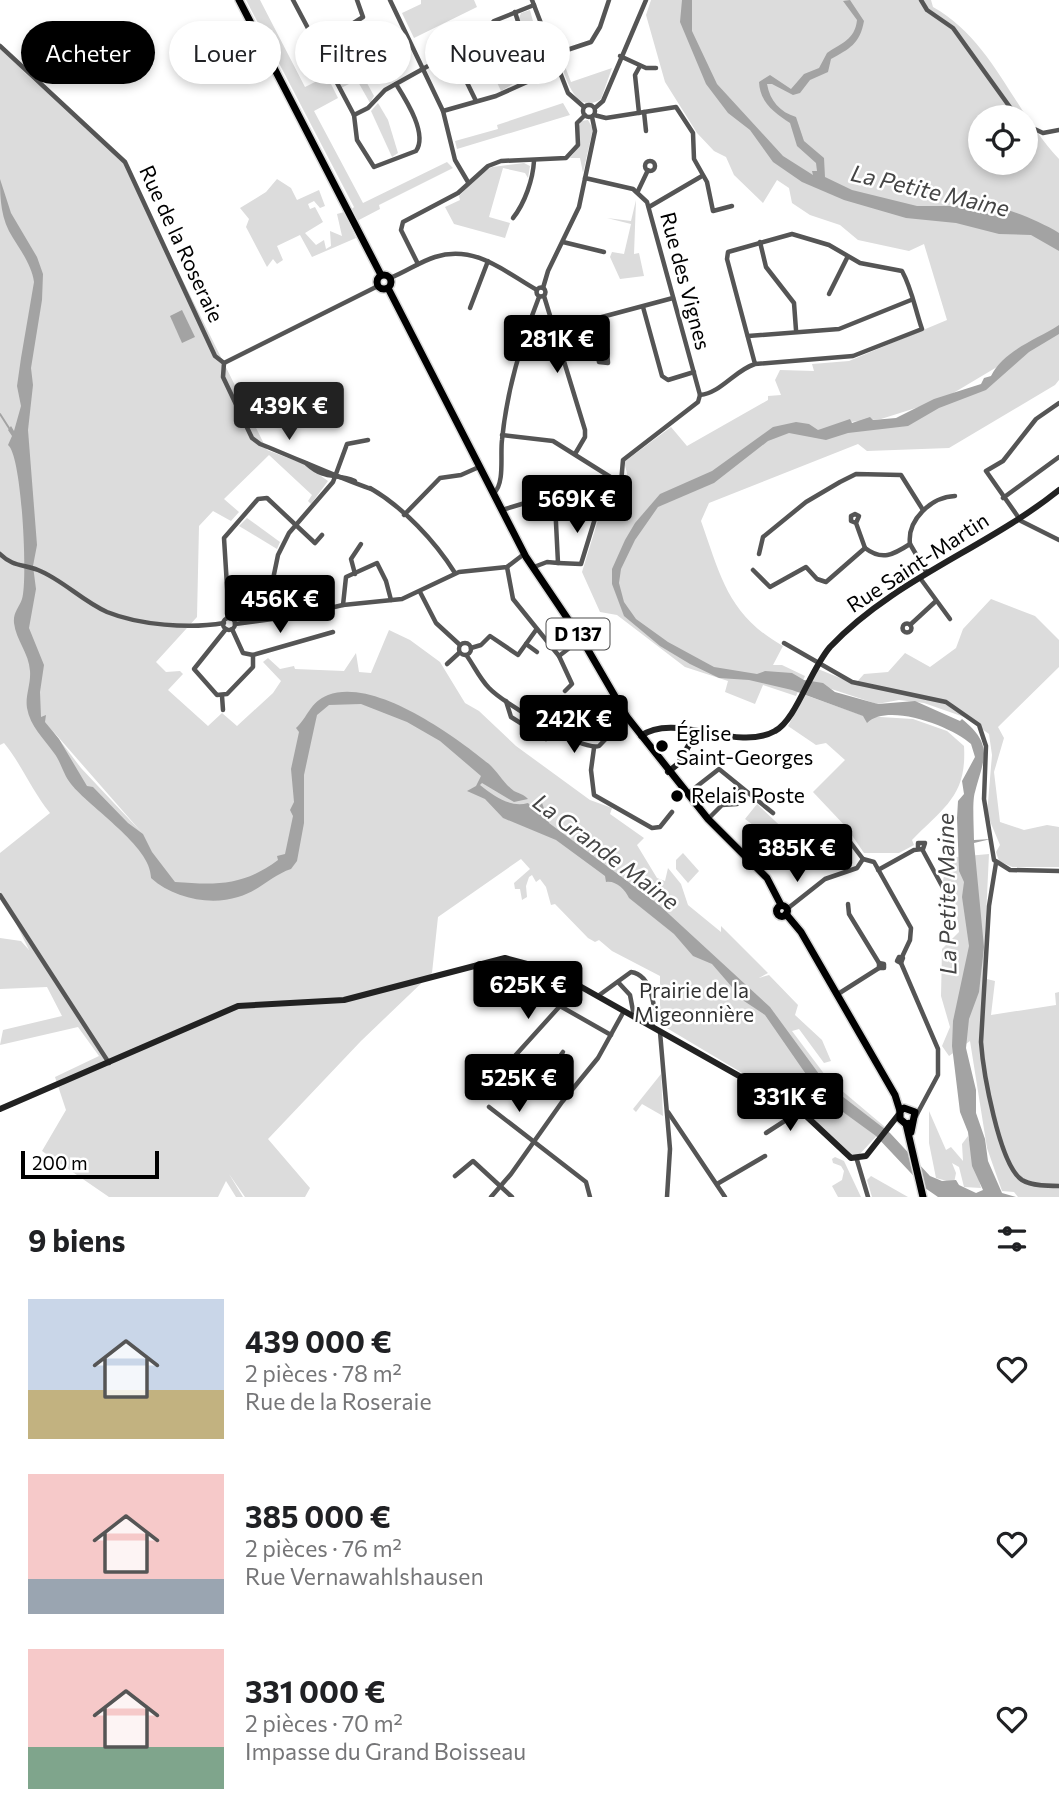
<!DOCTYPE html>
<html lang="fr">
<meta charset="utf-8">
<style>
:root{--surface:#fff;--page:#f2f2f2;--text:#202124;--muted:#757577;--accent:#000}
body{margin:0;font-family:Commissioner,sans-serif;background:var(--page);color:var(--text);height:100vh;display:flex;flex-direction:column;font-size:26px;white-space:nowrap}
*{box-sizing:border-box;margin:0}
p{font-size:23px;color:var(--muted)}
.icon{flex:none;width:38px;height:38px;fill:none;stroke:currentColor;stroke-width:2;stroke-linecap:round;stroke-linejoin:round}
.map{position:relative;height:1197px;overflow:hidden}
.details{display:flex;flex-direction:column;background:var(--surface);flex:1}
.details>*{flex:none}
.hud{position:absolute;left:21px;top:21px;width:700px;height:63px;display:flex;gap:14px}
.controls{position:absolute;left:968px;top:105px;display:grid;gap:14px}
.controls a{display:grid;place-items:center;width:70px;height:70px;border-radius:50%;background:var(--surface);box-shadow:0 4px 10px #0003;font-size:35px}
.scale{position:absolute;left:21px;bottom:18px;width:138px;box-sizing:border-box;padding-left:7px;border:4px solid #000;border-top:0;font-size:19px;line-height:24px;white-space:nowrap;color:#000;-webkit-text-stroke:5px #fff;paint-order:stroke}
.price{position:absolute;translate:-50% -60px;padding:0 16px;border-radius:7px;background:var(--accent);color:#fff;font-size:23px;line-height:46px;filter:drop-shadow(0 2px 4px #0008)}
.price::after{content:'';position:absolute;left:50%;top:42px;width:21px;height:16px;margin-left:-10px;background:inherit;clip-path:polygon(0 0,100% 0,50% 100%)}
.price.active{background:#222;color:#fff}
ul{padding:0;list-style:none}
li{display:flex;align-items:center;gap:21px;height:175px;padding:0 28px}
li span{display:grid;place-items:center;flex:none;width:196px;height:140px;border-radius:0px;color:#555}
li>.icon{margin-inline-start:auto}
span .icon{width:84px;height:84px;fill:#fffc;stroke-width:1}
li b{font-size:30px}
h2{display:flex;justify-content:space-between;align-items:center;height:84px;padding:0 28px;font-size:30px}
.tag{padding:0 24px;border-radius:32px;background:var(--surface);box-shadow:0 4px 10px #0003;font-size:24px;line-height:63px}
.tag.active{background:var(--accent);color:#fff}
.map>svg:first-child{display:block}
.green{fill:#dcdcdc;fill-rule:evenodd}
.water{fill:#a3a3a3}
.lines{fill:none;stroke-linecap:round;stroke-linejoin:round}
.stream{stroke:#a3a3a3;stroke-width:2}
.primary-casing{stroke:#dbdbdb;stroke-width:10}
.street{stroke:#555;stroke-width:4.5}
.secondary{stroke:#222;stroke-width:6}
.primary{stroke:#000;stroke-width:7}
.poi-dot{fill:#000;stroke:#fff;stroke-width:2.5}
.labels{text-anchor:middle;stroke-width:5;stroke-linejoin:round;paint-order:stroke}
.shield{fill:#fff;stroke:#4c4c4c;stroke-width:2}
.shield-label{font-size:19px;font-weight:bold;fill:#000}
.street-label{font-size:21px;fill:#000;stroke:#fff}
.poi-label{font-size:21px;fill:#000;stroke:#fff;text-anchor:start}
.park-label{font-size:21px;fill:#333;stroke:#fff}
.water-label{font-size:23px;font-style:italic;fill:#444;stroke:#fff}
</style>
<div class="map">
<svg width="1059" height="1197" viewBox="0 0 1059 1197">
<rect width="100%" height="100%" fill="#fff"/>
<g class="green">
<polygon points="246,0 260,0 305,87 327,76 338,98 314,111 363,203 447,162 453,168 379,205 380,209 357,221 352,209 354,207"/>
<polygon points="421,0 474,0 477,7 414,38 402,13 421,4"/>
<path d="M651,0H931L933,7C993,41 1013,110 1059,159V380L1055,385L949,448L867,451L858,444L709,503L701,521C721,577 728,615 783,646L773,665H782L805,676L796,696L763,685L755,704L725,692L728,681L685,667L617,615L600,612L582,572L598,520L632,492L624,462L671,427L687,446L768,400V396L781,395L775,380L780,370L814,371L812,364L849,361L947,320L924,244L909,251L858,240L840,225L810,215L792,203L789,188L777,180L763,203L734,175L726,157L714,151L697,133L665,82L646,15ZM980,117H1026V163H980ZM1007,361C995,384 968,394 945,398ZM938,401L887,425L840,423L881,419Z"/>
<polygon points="530,10 543,59 539,67 519,18 521,13"/>
<polygon points="495,24 513,84 501,91 478,42"/>
<polygon points="395,26 404,45 361,72 374,96 370,103 357,80 341,88 329,57 337,68 350,61 339,39 343,36 355,57 368,50 367,47 382,39 380,35"/>
<path d="M0,44L25,73L122,158L267,450L304,464L328,481L311,504L308,501L312,495L269,455L224,499L239,512L231,521L213,511L199,526L197,617L156,662L166,672L180,671L183,674L168,690L208,726L222,713L237,726L273,693L281,681L263,662L268,658L280,669L294,666L295,669L344,671L356,653L359,672L371,673L389,630L410,640L440,662L465,703L479,711L516,746L590,800L612,808L610,814L644,838L637,845L657,878L665,881L668,868L681,884L688,905L721,932V926L768,973L759,978L769,975L798,1005L795,1015L822,1040L831,1061L824,1063L799,1029L792,1031L828,1079L885,1127L858,1156L848,1154L799,1107L660,1024V976L612,951L599,940L595,942L588,938L555,904L551,905L546,887L540,879L536,882L532,875L529,877L526,886L527,897L522,900L520,889H515L514,883L530,869L521,859L438,917L432,973L361,1041L268,1139L310,1188L305,1197H245L229,1174L243,1197H236L226,1181L218,1197H109L42,1151L66,1110L55,1077L99,1056L78,1027L0,1045L3,1030L62,1016L47,987L0,989V938L21,941L29,950L0,891V853L50,813C32,791 22,765 4,743L0,745ZM52,730L143,834L144,835L81,768Z"/>
<path d="M561,56L571,82L612,68L601,99C575,116 566,77 559,59Z"/>
<polygon points="378,103 388,120 398,153 392,157 371,111"/>
<polygon points="563,103 570,115 457,149 455,141 498,129 497,125"/>
<path d="M588,120L593,129L583,173L580,158H570C585,141 574,136 581,121Z"/>
<polygon points="524,163 530,166 528,178 525,173 503,168 489,217 510,223 505,238 454,224 445,207 460,200 459,196 479,175 492,167"/>
<polygon points="277,179 291,188 297,200 319,190 325,206 320,208 314,201 308,204 310,209 315,207 323,222 305,233 316,245 324,240 326,249 331,246 330,231 342,236 337,214 344,212 356,238 312,257 300,235 277,246 283,260 277,264 273,259 267,267 246,227 249,219 240,208 266,192"/>
<polygon points="636,200 634,254 639,253 644,276 620,279 610,257 612,252 624,254 631,224 607,218 631,221"/>
<polygon points="247,518 280,542 277,549 239,526"/>
<polygon points="991,599 1035,616 1059,640 1059,667 998,727 1004,738 994,772 1000,822 1024,830 1047,825 1059,827 1059,867 1012,867 999,861 996,852 1000,845 987,814 992,755 989,734 967,718 924,703 899,700 877,704 810,682 818,669 855,684 864,674 888,672 905,653 930,667 956,648 963,629"/>
<path d="M805,695L864,716L913,719L947,731L964,746C967,796 944,807 912,840L914,845L899,853H864L847,828L813,792L845,760L826,743L816,745L788,726Z"/>
<polygon points="757,804 808,852 784,868 751,835 757,828 745,819"/>
<polygon points="683,853 699,871 688,883 676,869 676,860"/>
<polygon points="948,853 956,857 989,854 983,978 995,981 991,1015 1056,1005 1055,993 1059,992 1059,1197 1018,1197 1014,1192 1002,1191 987,1148 970,1041 949,1056 942,1046 950,1027 941,996 942,949 959,932 954,892 943,881"/>
<polygon points="661,1074 663,1116 642,1104 636,1112 633,1109"/>
<polygon points="929,1111 946,1150 951,1147 963,1161 962,1144 968,1136 981,1188 964,1187 959,1167 952,1163 956,1173 954,1183 936,1178 929,1143"/>
<polygon points="835,1157 844,1161 861,1197 838,1197 832,1186 842,1180 844,1171 841,1166 833,1163 832,1159"/>
<polygon points="871,1176 908,1197 872,1197 867,1180"/>
</g>
<g class="water">
<path d="M682,0H692V31L717,84L783,156L813,175L812,171H817L816,163L797,146L790,123C775,113 760,103 759,82L770,75L791,89L804,74L819,68L827,53C841,43 855,40 857,20L843,1L850,0L864,21C860,44 849,49 831,59L828,72L810,80L800,93L793,95L772,84H767C770,101 780,112 796,117L804,141L824,158L825,177L852,190L917,206H957L1000,217L995,211L997,207C1014,211 1041,222 1059,233V251L1031,235L999,234L956,223L906,218L844,200L802,182L773,162L750,130L728,113L706,84L680,22Z"/>
<path d="M0,179L11,213L37,257L43,274L42,300L31,368L33,385L28,430L37,545L33,566L36,589L29,628L44,665L40,692L41,717L46,715L45,722L59,739L87,786L93,787L128,823L143,834L152,852L175,882C217,885 243,886 278,860L277,856L285,854L293,816L290,810L294,802L291,769L299,732L296,728C308,717 310,702 328,695C374,677 455,736 489,764C498,772 505,785 514,791C520,794 523,794 528,799L514,802L482,783L480,785C494,796 510,808 528,803L531,806L541,800L549,823L658,904L770,1007L819,1074L838,1093L890,1133L930,1176L942,1181L956,1180L959,1185L976,1193L983,1190L972,1166L968,1132L960,1112L952,1046L953,1021L969,946L962,897L964,882L959,871L957,818L958,801L964,794L962,781L975,757L971,744C953,727 888,702 867,723L863,716L792,690L749,680L719,678L690,664L660,646L624,616L612,584V569L625,540L635,523L660,494L712,471L773,427L796,422L809,424L818,430L850,419L852,423L870,417L873,420L896,418L934,399L981,384L984,378L991,376C1004,350 1036,340 1059,325V334L1029,352L986,390L939,408L908,426L848,433L826,440L789,433L768,441L714,483L658,507L635,540L621,569L619,583L624,602L636,619L668,642L714,667L757,674L765,671L792,673L804,680L823,683L835,692L860,699L878,704L915,701L960,721L962,719C994,745 984,758 975,792C972,801 974,828 974,840L991,839L974,843L984,947L979,992L969,1019L966,1048L976,1090V1113L985,1139L988,1161L1002,1193L1016,1197H938L925,1188L876,1136L832,1104L810,1080L765,1015L744,1001L712,964L693,956L674,934L629,898C625,889 615,880 606,882L605,876L556,840L503,818L485,799L467,791L476,786L481,776L440,741L407,722L361,704L329,705L317,715L315,724L304,775V823L297,861L291,869C272,875 258,892 238,897C210,906 173,898 151,878C152,847 90,808 71,784C63,774 61,762 54,753C44,739 30,726 27,708C25,696 31,684 30,671C29,653 16,640 14,623C13,612 19,608 22,599C28,581 22,455 8,445L12,436L8,430L11,426L14,431L21,406L17,386L21,358L34,282C32,266 21,251 13,238C1,220 0,199 0,179Z"/>
<polygon points="182,310 195,337 182,343 170,316"/>
</g>
<g class="lines">
<polyline class="stream" points="0,414 9,428"/>
<defs>
<g id="primary">
<polyline points="239,0 381,275"/>
<circle cx="384" cy="282" r="7"/>
<polyline points="388,288 526,557 584,643 627,717 708,819 767,878 781,905"/>
<circle cx="782" cy="911" r="5.5"/>
<polyline points="786,914 801,932 895,1095 900,1111"/>
<polyline points="906,1124 923,1197"/>
<polyline points="911,1132 915,1112 904,1108 900,1111 900,1119 906,1124 911,1123"/>
</g>
</defs>
<use href="#primary" class="primary-casing"/>
<g class="street">
<polyline points="293,0 354,115"/>
<polyline points="390,0 443,111 455,160 468,182"/>
<polyline points="532,0 568,93 584,107"/>
<polyline points="921,0 927,10 953,28 1017,117"/>
<polyline points="319,45 363,17 357,0"/>
<path d="M0,46L125,162L215,356L224,363L223,377L252,438L260,444C298,459 334,476 371,489"/>
<polyline points="452,52 476,101"/>
<polyline points="552,55 591,42 600,27 609,0"/>
<polyline points="620,56 646,68 656,68"/>
<circle cx="589" cy="111" r="6"/>
<polyline points="595,108 603,101 646,0"/>
<polyline points="443,111 496,96 536,78 515,12"/>
<polyline points="644,112 646,131"/>
<polyline points="639,113 635,75 640,66"/>
<polyline points="354,115 368,108 385,90 482,36 494,21 534,5"/>
<path d="M354,115L357,140L374,167L416,151C428,134 406,100 396,84"/>
<polyline points="594,115 606,118 676,107 693,133 694,159 707,182 713,211 732,206"/>
<polyline points="1026,125 1043,133 1059,130"/>
<circle cx="650" cy="166" r="5"/>
<polyline points="585,178 633,189 647,202 700,395"/>
<polyline points="638,191 648,170"/>
<polyline points="649,207 702,176"/>
<path d="M513,218C525,203 533,179 534,161"/>
<polyline points="563,242 604,252"/>
<polyline points="760,242 766,267 794,303 796,330"/>
<polyline points="418,264 401,230 403,222 458,193 488,166 501,161 566,158 578,145 577,123 585,115"/>
<path d="M390,278C406,272 419,262 435,257C475,244 505,272 537,290"/>
<circle cx="541" cy="292" r="4.5"/>
<polyline points="543,288 548,271 579,207 595,131 592,117"/>
<polyline points="829,294 847,258"/>
<polyline points="544,296 585,430 585,437 575,454"/>
<polyline points="643,307 662,376 668,380 694,372"/>
<polyline points="470,308 488,261"/>
<polyline points="594,320 600,347 597,351 599,362 608,363 607,349 600,347"/>
<polyline points="557,329 673,298"/>
<polyline points="748,336 839,329 911,300"/>
<polyline points="224,363 378,286"/>
<polyline points="1059,403 1036,419 1003,461 986,471 1021,521 1059,540"/>
<polyline points="502,435 553,441 620,483"/>
<path d="M307,464C325,480 335,473 355,481"/>
<path d="M370,488C403,507 435,541 455,573"/>
<path d="M494,493C505,483 500,455 502,440C507,389 521,344 539,297"/>
<polyline points="1003,498 1059,457"/>
<polyline points="502,510 535,500 597,512"/>
<polyline points="404,515 440,478 461,475 479,467"/>
<polyline points="856,523 859,516 855,514 851,516 851,521 856,523 865,548"/>
<path d="M910,544C907,520 931,497 955,496"/>
<path d="M0,554C13,567 23,564 38,570C63,580 82,601 107,612C139,625 189,629 224,623"/>
<polyline points="759,554 763,537 806,502 840,482 856,474 901,475 923,510"/>
<path d="M558,563L581,564L597,512L616,493L621,483L623,460L698,402L700,395C721,393 735,370 755,364L853,356L922,329C915,309 912,289 902,271L860,263L829,245L792,234L728,252L727,259L755,364"/>
<polyline points="507,567 513,599 559,656 572,684 565,691"/>
<polyline points="534,567 547,562 558,563 555,503"/>
<path d="M753,570L770,587L806,567L817,579L826,582L865,548C882,561 893,555 910,544L927,573"/>
<polyline points="355,574 351,559 361,544"/>
<polyline points="920,578 950,619"/>
<polyline points="228,592 268,588 272,584 278,555 289,533 333,482 347,444 368,440"/>
<polyline points="420,592 436,623 460,645"/>
<polyline points="343,605 346,577 377,563 386,581 391,600"/>
<polyline points="229,618 224,538 258,499 267,498 315,543 322,535"/>
<circle cx="229" cy="624" r="6"/>
<circle cx="907" cy="628" r="4.5"/>
<polyline points="235,624 295,616 343,605 402,599 459,572 507,567 524,554"/>
<polyline points="910,625 936,601"/>
<polyline points="226,629 194,669 217,695 227,694 253,667 253,655"/>
<polyline points="232,629 243,653 253,655 333,632"/>
<circle cx="465" cy="649" r="6"/>
<polyline points="784,643 852,682 946,702 979,725 986,746 984,799 994,860 1010,870 1059,871"/>
<polyline points="526,644 537,652"/>
<polyline points="471,648 481,645 490,636 518,655 536,630"/>
<path d="M467,656C474,666 480,679 489,688C503,703 583,752 599,746L627,717"/>
<polyline points="559,656 581,639"/>
<polyline points="447,664 459,653"/>
<polyline points="222,696 223,710"/>
<polyline points="506,701 511,717 546,739 557,733"/>
<polyline points="594,748 591,770 594,795 652,828 660,827 672,812"/>
<polyline points="687,794 719,769 773,813"/>
<polyline points="708,819 722,805 737,804 740,790"/>
<polyline points="841,830 863,859"/>
<polyline points="922,849 948,897"/>
<polyline points="863,859 874,862 911,928 910,940 902,957"/>
<path d="M996,863L989,906L981,1042C983,1070 999,1165 1022,1180C1032,1186 1048,1186 1059,1186"/>
<polyline points="878,870 914,850 923,849 925,843 918,843 918,848"/>
<polyline points="0,895 109,1063"/>
<polyline points="848,904 849,914 879,963"/>
<polyline points="787,909 825,879 857,868 863,859"/>
<polygon points="899,957 903,958 901,963 897,961"/>
<polygon points="879,963 884,964 884,968 879,968"/>
<polyline points="901,963 938,1049 938,1075 916,1116"/>
<polyline points="618,982 630,995 634,1016"/>
<polyline points="838,994 879,968"/>
<path d="M598,996L631,972C652,975 657,1009 652,1026"/>
<polyline points="660,1032 670,1149 667,1197"/>
<polyline points="563,1052 547,1074 570,1092"/>
<polyline points="513,1058 560,1006 611,1035"/>
<polyline points="489,1107 586,1182 590,1197"/>
<polyline points="668,1112 725,1197"/>
<polyline points="766,1133 800,1111"/>
<polyline points="857,1160 868,1197"/>
<polyline points="455,1176 473,1161 512,1197"/>
<polyline points="717,1184 765,1156"/>
<polyline points="491,1197 511,1174 562,1102 598,1058 624,1011"/>
</g>
<g class="secondary">
<path d="M641,736C675,711 736,753 775,731C796,720 810,670 830,647C894,579 987,548 1059,490"/>
<polyline points="668,772 678,764 696,733"/>
<polyline points="0,1109 238,1006 344,1000 505,958 553,971 787,1103 804,1114 851,1158 866,1156 899,1114"/>
</g>
<use href="#primary" class="primary"/>
</g>
<g class="poi-dot">
<circle cx="662" cy="746" r="7"/>
<circle cx="677" cy="796" r="7"/>
</g>
<g class="labels">
<rect class="shield" x="546.5" y="618.5" width="63" height="31" rx="5"/>
<g class="shield-label">
<text x="578" y="641">D 137</text>
</g>
<g class="street-label">
<text transform="translate(181 244) rotate(65)" y="7">Rue de la Roseraie</text>
<text transform="translate(685 281) rotate(75)" y="7">Rue des Vignes</text>
<text transform="translate(918 563) rotate(-33)" y="7">Rue Saint-Martin</text>
</g>
<g class="poi-label">
<text x="676" y="741">Église<tspan x="676" dy="24">Saint-Georges</tspan></text>
<text x="691" y="803">Relais Poste</text>
</g>
<g class="park-label">
<text x="694" y="998">Prairie de la<tspan x="694" dy="24">Migeonnière</tspan></text>
</g>
<g class="water-label">
<text transform="translate(930 191) rotate(13)" y="8">La Petite Maine</text>
<text transform="translate(606 852) rotate(37)" y="8">La Grande Maine</text>
<text transform="translate(947 894) rotate(-91)" y="8">La Petite Maine</text>
</g>
</g>
</svg>
<div class="controls">
<a><svg class="icon" aria-label="locate" viewBox="0 0 24 24"><circle cx="12" cy="12" r="6"/><path d="M12 2v4M12 18v4M2 12h4M18 12h4"/></svg></a>
</div>
<div class="scale">200 m</div>
<b class="price" style="left:557px;top:375px">281K €</b>
<b class="price active" style="left:289px;top:442px">439K €</b>
<b class="price" style="left:577px;top:535px">569K €</b>
<b class="price" style="left:280px;top:635px">456K €</b>
<b class="price" style="left:574px;top:755px">242K €</b>
<b class="price" style="left:797px;top:884px">385K €</b>
<b class="price" style="left:528px;top:1021px">625K €</b>
<b class="price" style="left:519px;top:1114px">525K €</b>
<b class="price" style="left:790px;top:1133px">331K €</b>
<div class="hud">
<a class="tag active">Acheter</a>
<a class="tag">Louer</a>
<a class="tag">Filtres</a>
<a class="tag">Nouveau</a>
</div>
</div>
<section class="details">
<h2>9 biens<svg class="icon" aria-label="filters" viewBox="0 0 24 24"><path d="M4 7h16M4 17h16"/><circle cx="9" cy="7" r="2"/><circle cx="15" cy="17" r="2"/></svg></h2>
<ul>
<li><span style="background:linear-gradient(#c9d6e8 65%,#c2b280 0)"><svg class="icon" aria-label="home" viewBox="0 0 24 24"><path d="M3 11l9-7 9 7M6 9v11h12V9"/></svg></span><div><b>439 000 €</b><p>2 pièces · 78 m²</p><p>Rue de la Roseraie</p></div><svg class="icon" aria-label="heart" viewBox="0 0 24 24"><path d="M12 20l-8-8c-3-5 5-10 8-4 3-6 11-1 8 4z"/></svg></li>
<li><span style="background:linear-gradient(#f6c9c9 75%,#9aa5b1 0)"><svg class="icon" aria-label="home" viewBox="0 0 24 24"><path d="M3 11l9-7 9 7M6 9v11h12V9"/></svg></span><div><b>385 000 €</b><p>2 pièces · 76 m²</p><p>Rue Vernawahlshausen</p></div><svg class="icon" aria-label="heart" viewBox="0 0 24 24"><path d="M12 20l-8-8c-3-5 5-10 8-4 3-6 11-1 8 4z"/></svg></li>
<li><span style="background:linear-gradient(#f6c9c9 70%,#7fa58c 0)"><svg class="icon" aria-label="home" viewBox="0 0 24 24"><path d="M3 11l9-7 9 7M6 9v11h12V9"/></svg></span><div><b>331 000 €</b><p>2 pièces · 70 m²</p><p>Impasse du Grand Boisseau</p></div><svg class="icon" aria-label="heart" viewBox="0 0 24 24"><path d="M12 20l-8-8c-3-5 5-10 8-4 3-6 11-1 8 4z"/></svg></li>
</ul>
</section>
